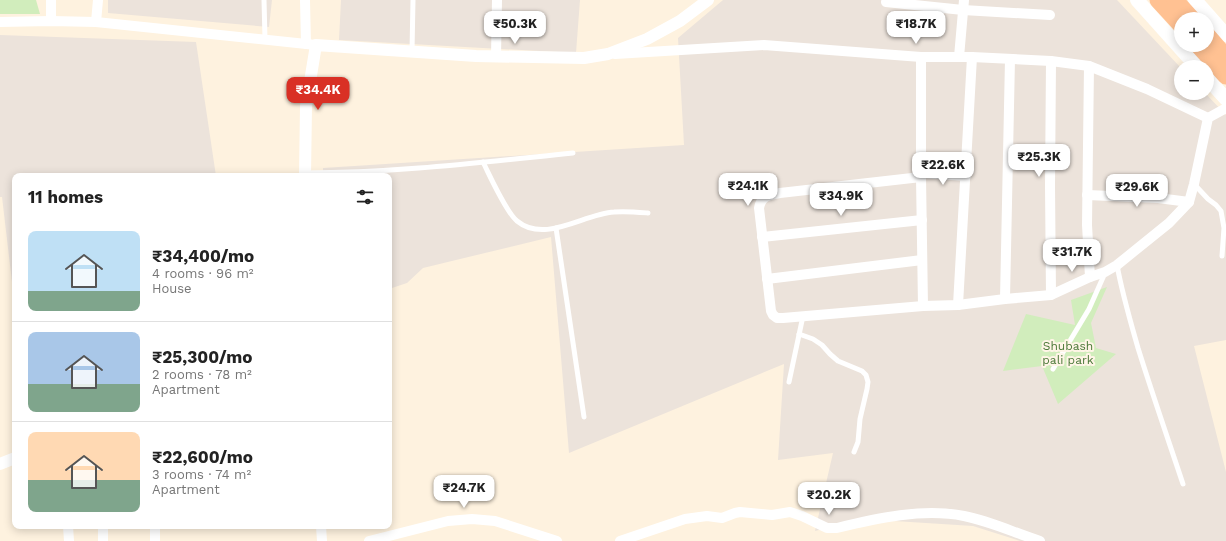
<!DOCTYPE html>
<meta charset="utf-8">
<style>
:root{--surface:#fff;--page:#f6f6f6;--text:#222;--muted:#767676;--line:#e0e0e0;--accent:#d93025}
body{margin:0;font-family:"Work Sans",sans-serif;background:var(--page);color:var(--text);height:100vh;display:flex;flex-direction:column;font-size:15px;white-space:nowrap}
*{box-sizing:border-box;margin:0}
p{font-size:13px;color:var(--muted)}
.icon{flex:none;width:22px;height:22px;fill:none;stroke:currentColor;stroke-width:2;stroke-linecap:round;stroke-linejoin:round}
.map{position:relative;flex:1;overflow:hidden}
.sheet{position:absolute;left:12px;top:173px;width:380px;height:356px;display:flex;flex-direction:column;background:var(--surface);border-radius:8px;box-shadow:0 2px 10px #0003}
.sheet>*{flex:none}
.fabs{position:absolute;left:1174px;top:12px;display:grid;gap:8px}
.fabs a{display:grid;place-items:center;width:40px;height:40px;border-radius:50%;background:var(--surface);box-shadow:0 2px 10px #0003;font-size:20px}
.price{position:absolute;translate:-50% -34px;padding:0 9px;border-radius:8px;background:#fff;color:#222;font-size:13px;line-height:26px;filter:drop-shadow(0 1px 2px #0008)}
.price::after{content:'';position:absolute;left:50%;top:24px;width:12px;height:9px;margin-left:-6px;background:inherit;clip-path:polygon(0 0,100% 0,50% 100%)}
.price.active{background:var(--accent);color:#fff}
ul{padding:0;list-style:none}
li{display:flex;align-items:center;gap:12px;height:100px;padding:0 16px}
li+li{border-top:1px solid var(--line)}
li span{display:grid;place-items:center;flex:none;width:112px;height:80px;border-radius:8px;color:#555}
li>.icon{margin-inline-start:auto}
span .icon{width:48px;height:48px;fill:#fffc;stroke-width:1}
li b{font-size:17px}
h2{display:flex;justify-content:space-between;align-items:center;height:48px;padding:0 16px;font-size:17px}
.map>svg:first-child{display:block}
.industrial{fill:#ece3db}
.green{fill:#d1edbc}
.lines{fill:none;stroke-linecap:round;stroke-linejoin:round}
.service{stroke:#fff;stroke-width:5}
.minor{stroke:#fff;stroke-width:10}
.tertiary{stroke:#fff;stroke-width:12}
.secondary{stroke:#fff;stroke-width:14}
.trunk{stroke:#ffc192;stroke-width:17}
.labels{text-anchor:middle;stroke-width:4;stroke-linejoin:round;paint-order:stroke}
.park-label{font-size:12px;fill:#4c7939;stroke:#fff5e7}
</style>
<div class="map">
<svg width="1226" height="541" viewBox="0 0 1226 541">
<rect width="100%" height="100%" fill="#fef2df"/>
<g class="industrial">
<polygon points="108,0 272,0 269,27 108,13"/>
<polygon points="341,0 580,0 576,53 339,40"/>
<polygon points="723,0 1117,0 1181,68 1181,93 1205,93 1226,115 1226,340 1194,346 1226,472 1226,541 1020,541 973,526 863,519 815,531 833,453 778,460 784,364 569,453 551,237 423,268 407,283 389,289 389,176 323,176 323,168 684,145 678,38"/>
<polygon points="0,35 196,42 216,176 15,176 14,299 2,197 0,197"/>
</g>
<g class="green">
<polygon points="0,0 36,0 40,14 0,14"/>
<polygon points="1107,287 1091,323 1096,348 1116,354 1058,404 1042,366 1003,371 1026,314 1075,325 1071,300"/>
</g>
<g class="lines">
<g class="service">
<polyline points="264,0 265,39"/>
<polyline points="412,51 413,0"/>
<path d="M483,162C490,176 506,212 517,221C545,244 583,214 614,212C625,211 636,212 648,213"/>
<path d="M305,173C395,173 484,162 573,153"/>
<polyline points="1194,184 1208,199 1216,205 1221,211 1224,228 1222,256"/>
<polyline points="556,228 584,417"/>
<path d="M1117,265C1122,293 1130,320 1138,348C1152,393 1168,439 1183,484"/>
<polyline points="799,334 813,339 822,345 830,354 838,361 862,371 866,375 868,382 867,389 860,419 858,442 854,452"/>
<polyline points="1053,369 1089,309 1105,273"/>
<polyline points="789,382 803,316"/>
</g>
<g class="minor">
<polyline points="51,0 51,21"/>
<polyline points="305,0 306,44"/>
<polyline points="886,2 963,10 1050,15"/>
<polyline points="0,22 51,21 96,22 316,45"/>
<polyline points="96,22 98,0"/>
<polyline points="615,54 764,45 921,57 972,57 1051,61 1089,66 1147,89 1208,118"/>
<polyline points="496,57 497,0"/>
<polyline points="921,57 921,177 923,306"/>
<polyline points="959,57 964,0"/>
<polyline points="1051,61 1050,186 1051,295"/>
<polyline points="1089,66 1087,225 1090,277"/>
<polyline points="921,173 966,176"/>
<path d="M921,177L780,193C769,195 761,196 759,208L771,311L773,315L777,318H783L923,306L958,305L1005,299L1051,295L1090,277L1105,272L1117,265L1169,223L1189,202L1194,184L1208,118L1226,108"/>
<polyline points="1087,195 1158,198 1189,202"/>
<polyline points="762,237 922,220"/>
<polyline points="767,279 922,260"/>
<polyline points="1005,299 1010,59"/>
<polyline points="958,305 972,57"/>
<polyline points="68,526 69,541"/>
<polyline points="103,526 103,541"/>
<polyline points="321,526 322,541"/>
<polyline points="155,541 155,526"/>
<polyline points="369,541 448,521 472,519 495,521 557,541"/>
<path d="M620,541L685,519L707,516L722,518L735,513L740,512L772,515L790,512L802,516L827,528H837C877,518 923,508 964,516C990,521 1015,533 1040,541"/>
</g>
<g class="tertiary">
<polyline points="305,176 306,106 316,45 476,56 584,58 608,54 647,39 680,21 708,0"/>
<polyline points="0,464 15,458"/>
</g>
<g class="secondary">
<polyline points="1137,0 1197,67"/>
<polyline points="1195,0 1226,35"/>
<polyline points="1207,78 1226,99"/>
</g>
<g class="trunk">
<polyline points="1158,0 1181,25"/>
<polyline points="1175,0 1192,19"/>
<polyline points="1207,35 1226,57"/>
<polyline points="1198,45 1226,76"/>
</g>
</g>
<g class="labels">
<g class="park-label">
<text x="1068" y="350">Shubash<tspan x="1068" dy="14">pali park</tspan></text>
</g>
</g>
</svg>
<div class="fabs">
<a>+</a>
<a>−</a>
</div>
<b class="price" style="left:515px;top:45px">₹50.3K</b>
<b class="price" style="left:916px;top:45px">₹18.7K</b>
<b class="price active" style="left:318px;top:111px">₹34.4K</b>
<b class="price" style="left:1039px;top:178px">₹25.3K</b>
<b class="price" style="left:943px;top:186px">₹22.6K</b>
<b class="price" style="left:748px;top:207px">₹24.1K</b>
<b class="price" style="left:1137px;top:208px">₹29.6K</b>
<b class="price" style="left:841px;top:217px">₹34.9K</b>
<b class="price" style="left:1072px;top:273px">₹31.7K</b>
<b class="price" style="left:464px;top:509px">₹24.7K</b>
<b class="price" style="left:829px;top:516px">₹20.2K</b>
<section class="sheet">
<h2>11 homes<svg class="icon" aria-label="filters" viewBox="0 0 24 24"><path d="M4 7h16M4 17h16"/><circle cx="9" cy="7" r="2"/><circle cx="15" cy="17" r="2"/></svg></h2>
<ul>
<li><span style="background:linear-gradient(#bfe0f5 75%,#7fa58c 0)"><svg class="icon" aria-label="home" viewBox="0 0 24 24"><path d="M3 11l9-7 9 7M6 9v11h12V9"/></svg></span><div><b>₹34,400/mo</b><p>4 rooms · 96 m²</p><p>House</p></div></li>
<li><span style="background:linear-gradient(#a9c7e8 65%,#7fa58c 0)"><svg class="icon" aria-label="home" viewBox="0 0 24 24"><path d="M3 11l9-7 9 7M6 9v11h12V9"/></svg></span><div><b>₹25,300/mo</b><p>2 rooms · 78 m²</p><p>Apartment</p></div></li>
<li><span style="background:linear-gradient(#ffd9b3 60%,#7fa58c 0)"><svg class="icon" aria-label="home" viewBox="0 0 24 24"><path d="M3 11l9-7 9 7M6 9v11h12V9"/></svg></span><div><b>₹22,600/mo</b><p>3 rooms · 74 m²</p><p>Apartment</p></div></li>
</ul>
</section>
</div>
